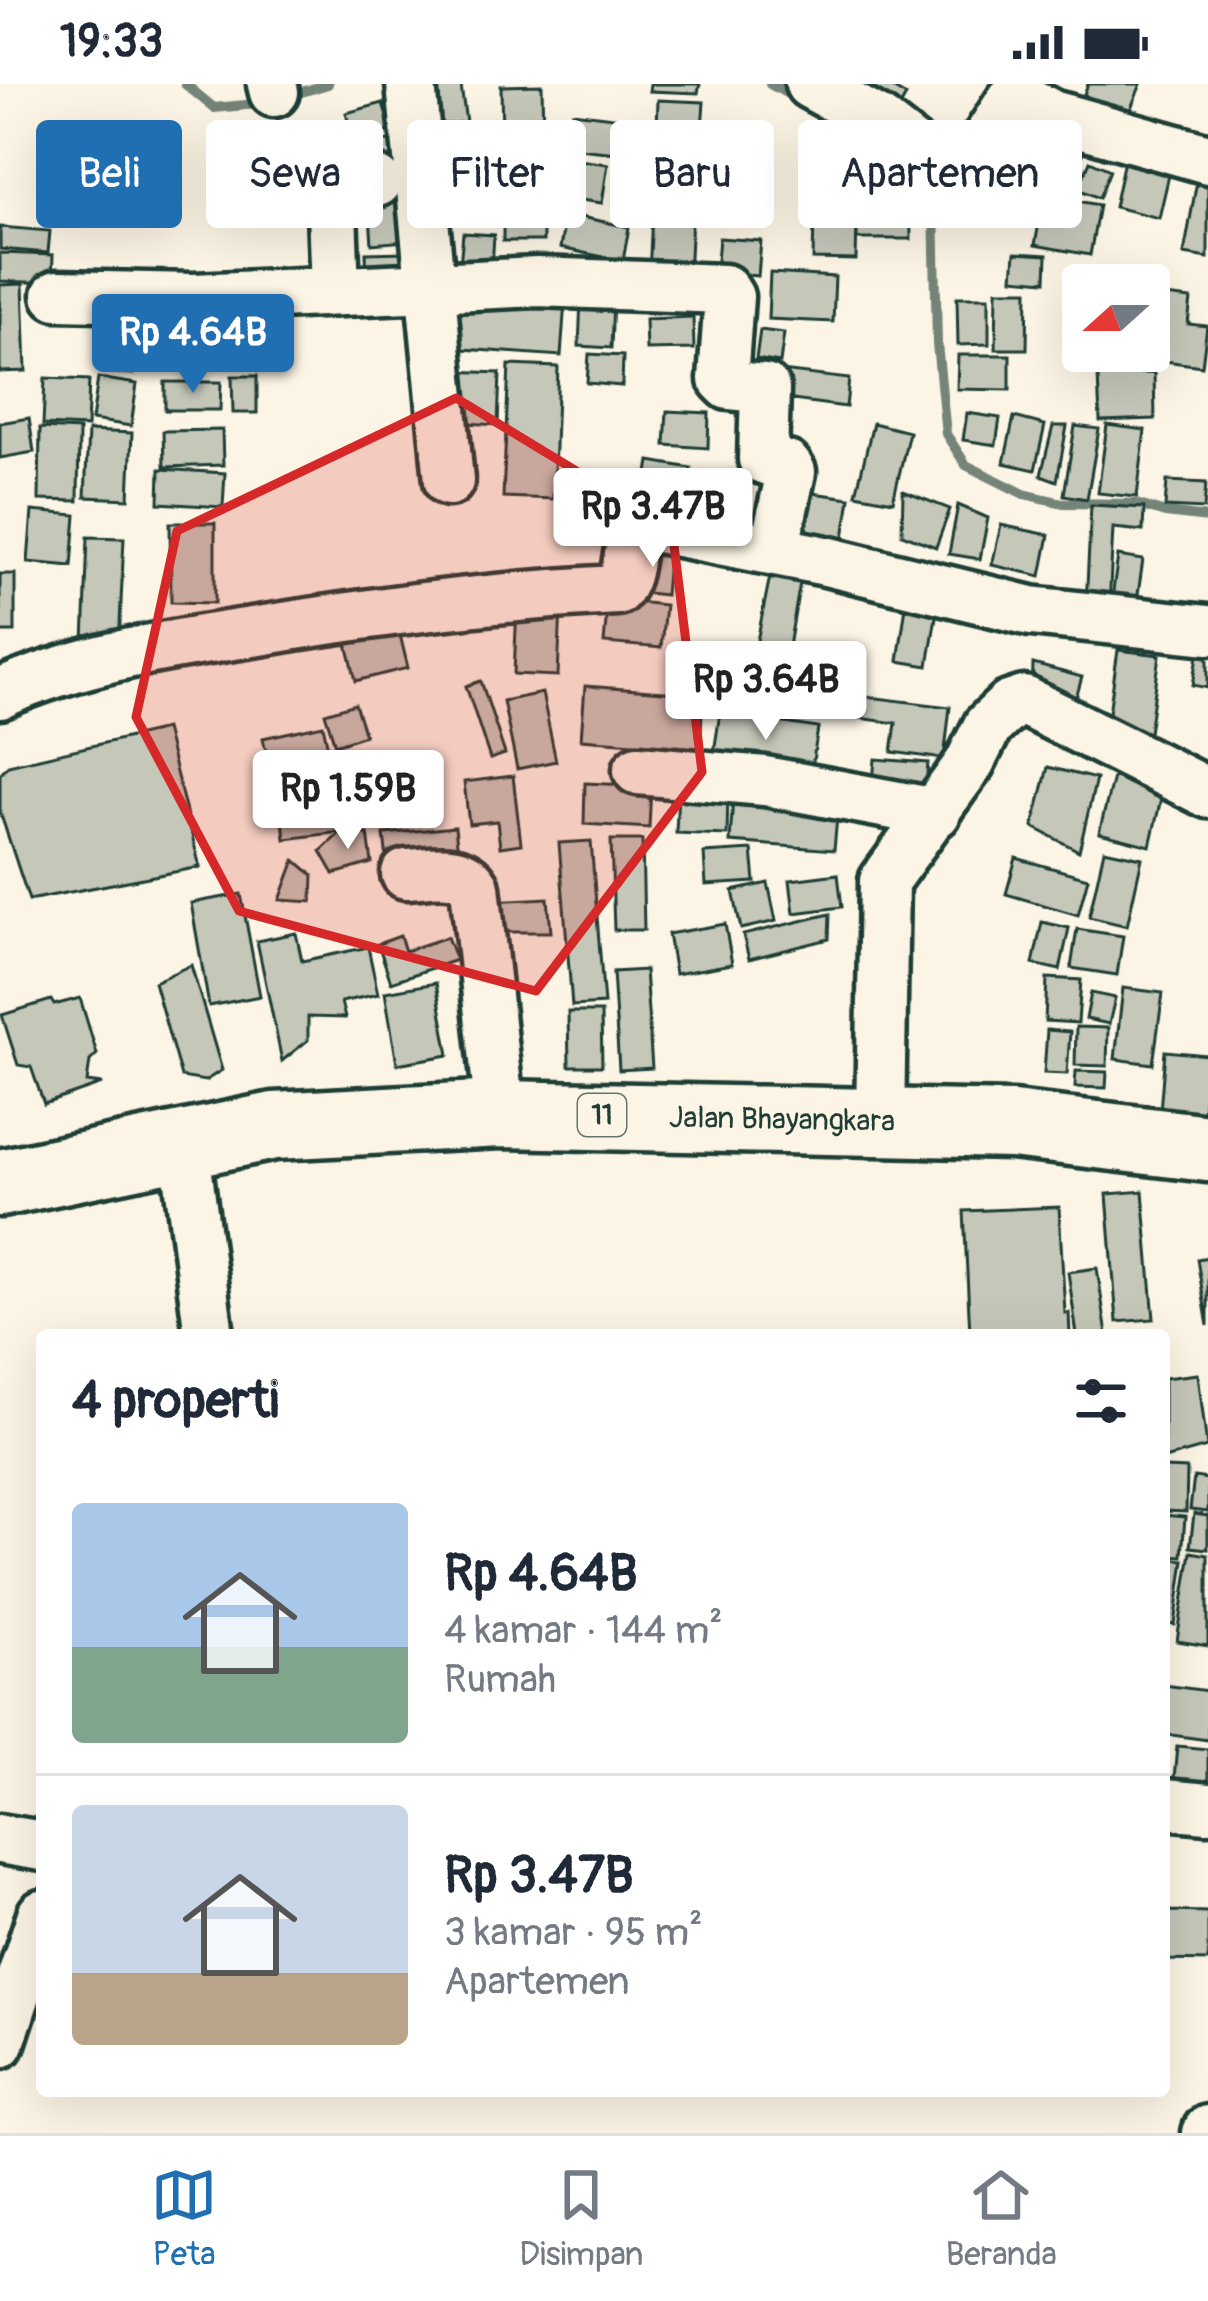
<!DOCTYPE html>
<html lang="id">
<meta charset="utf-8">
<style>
:root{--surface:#fff;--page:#f6f6f7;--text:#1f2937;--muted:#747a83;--line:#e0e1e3;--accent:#1f6fb2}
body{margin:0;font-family:Pangolin,sans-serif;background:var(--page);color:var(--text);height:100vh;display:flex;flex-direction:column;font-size:45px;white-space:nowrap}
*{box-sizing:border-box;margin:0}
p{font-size:39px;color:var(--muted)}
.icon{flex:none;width:66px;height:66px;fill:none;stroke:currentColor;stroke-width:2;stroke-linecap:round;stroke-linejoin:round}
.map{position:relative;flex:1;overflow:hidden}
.details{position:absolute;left:36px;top:1245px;width:1134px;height:768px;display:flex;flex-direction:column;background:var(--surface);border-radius:12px;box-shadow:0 12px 48px #0002}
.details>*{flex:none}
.top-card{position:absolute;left:36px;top:36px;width:1137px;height:108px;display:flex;gap:24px}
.needle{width:78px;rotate:249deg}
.fabs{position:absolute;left:1062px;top:180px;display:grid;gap:24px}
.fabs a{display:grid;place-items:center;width:108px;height:108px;border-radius:12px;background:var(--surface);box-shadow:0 12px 48px #0002;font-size:60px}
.price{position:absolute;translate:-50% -102px;padding:0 27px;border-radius:12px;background:#fff;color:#222;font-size:39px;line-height:78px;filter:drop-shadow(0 3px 6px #0008)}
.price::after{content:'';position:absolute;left:50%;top:72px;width:36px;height:27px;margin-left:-18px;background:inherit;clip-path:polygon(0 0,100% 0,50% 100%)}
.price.current{background:var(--accent);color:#fff}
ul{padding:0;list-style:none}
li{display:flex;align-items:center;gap:36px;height:300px;padding:0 36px}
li+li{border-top:3px solid var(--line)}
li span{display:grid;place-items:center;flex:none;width:336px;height:240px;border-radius:12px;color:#555}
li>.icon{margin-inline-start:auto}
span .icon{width:144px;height:144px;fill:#fffc;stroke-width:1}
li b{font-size:51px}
h2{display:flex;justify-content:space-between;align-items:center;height:144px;padding:0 36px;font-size:51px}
.tag{padding:0 42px;border-radius:12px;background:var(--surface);box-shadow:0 12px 48px #0002;font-size:42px;line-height:108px}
.tag.current{background:var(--accent);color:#fff}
.status{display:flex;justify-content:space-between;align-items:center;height:84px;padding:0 60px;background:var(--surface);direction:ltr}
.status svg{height:33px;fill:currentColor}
.tab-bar{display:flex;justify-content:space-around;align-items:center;height:168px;border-top:3px solid var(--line);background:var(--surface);font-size:33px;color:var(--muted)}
.tab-bar a{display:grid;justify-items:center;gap:6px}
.tab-bar .current{color:var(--accent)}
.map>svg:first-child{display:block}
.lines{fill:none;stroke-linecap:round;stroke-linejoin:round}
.stream{stroke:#758479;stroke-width:10}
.building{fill:#c5c7b9;stroke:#1f3d34;stroke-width:3}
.minor-casing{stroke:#1f3d34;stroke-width:57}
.highway-casing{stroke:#1f3d34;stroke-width:75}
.minor{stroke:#fcf5e5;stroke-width:48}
.highway{stroke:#fcf5e5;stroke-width:66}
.marked{fill:#d62828;fill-opacity:0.2;stroke:#d62828;stroke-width:9;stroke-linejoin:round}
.labels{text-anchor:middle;stroke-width:9;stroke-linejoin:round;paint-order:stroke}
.shield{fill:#fcf5e5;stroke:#617469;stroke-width:3}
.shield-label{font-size:27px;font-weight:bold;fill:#1f3d34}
.street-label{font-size:30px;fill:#1f3d34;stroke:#fcf5e5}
</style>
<div class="status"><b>19:33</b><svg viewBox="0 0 49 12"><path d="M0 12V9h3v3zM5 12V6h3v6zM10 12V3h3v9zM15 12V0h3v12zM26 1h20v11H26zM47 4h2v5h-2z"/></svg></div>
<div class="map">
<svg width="1208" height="2049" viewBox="0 0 1208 2049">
<rect width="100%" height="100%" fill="#fcf5e5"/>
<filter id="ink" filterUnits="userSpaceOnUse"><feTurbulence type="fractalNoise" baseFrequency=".00833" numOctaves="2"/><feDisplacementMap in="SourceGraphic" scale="24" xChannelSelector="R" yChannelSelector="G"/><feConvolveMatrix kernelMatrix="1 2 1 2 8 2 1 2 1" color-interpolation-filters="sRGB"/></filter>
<g filter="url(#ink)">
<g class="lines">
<g class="stream">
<polyline points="185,0 214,24 267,19"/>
<polyline points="770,0 799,16"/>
<polyline points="285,13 328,0"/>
<polyline points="913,91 934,120 937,260 946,350 966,381 1024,410 1063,419 1136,420 1165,429 1208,434"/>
</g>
</g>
<g class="building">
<polygon points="650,0 700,0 698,9 649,7"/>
<polygon points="864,0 886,0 906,12 895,31 859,9"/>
<polygon points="1088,0 1141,0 1123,43 1084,10"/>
<polygon points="542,1 543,53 502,54 501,2"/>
<polygon points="461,2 466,38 427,42 423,6"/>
<polygon points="658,16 704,18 702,44 657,42"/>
<polygon points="383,19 391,47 353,56 346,29"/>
<polygon points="572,28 630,35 627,70 568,64"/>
<polygon points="1006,33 1044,52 1024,92 986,72"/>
<polygon points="454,45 493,45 494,83 455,83"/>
<polygon points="645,47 690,52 688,81 643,77"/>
<polygon points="1054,50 1110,57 1103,74 1085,66 1065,111 1034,96"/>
<polygon points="395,57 397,93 353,95 352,58"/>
<polygon points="709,64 751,65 750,97 720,105"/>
<polygon points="1126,67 1172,78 1159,134 1114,123"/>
<polygon points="556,73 608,80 602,119 551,112"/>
<polygon points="1090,77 1110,86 1099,114 1078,105"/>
<polygon points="1199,85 1208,87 1208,174 1184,170"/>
<polygon points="641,86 648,123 626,126 619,89"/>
<polygon points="476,89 479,138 439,140 436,91"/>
<polygon points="815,96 858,98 856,176 813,175"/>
<polygon points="858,98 910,99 911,155 857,155"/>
<polygon points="968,101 1014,111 1008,139 962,129"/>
<rect x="503" y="110" width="40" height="47"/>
<polygon points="1044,111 1099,121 1090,171 1035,161"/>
<polygon points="403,115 407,157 372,160 369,117"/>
<polygon points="566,130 629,143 623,177 560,164"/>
<polygon points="652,130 692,132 689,194 649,191"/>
<polygon points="0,143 50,147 48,169 0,165"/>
<polygon points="463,149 494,151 492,184 460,181"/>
<polygon points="719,154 761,157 758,192 716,188"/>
<polygon points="406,168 407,198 367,198 366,169"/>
<polygon points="0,169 53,171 52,199 0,197"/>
<polygon points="1015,169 1047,171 1046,197 1013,194"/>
<polygon points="770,189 835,193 833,238 768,235"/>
<polygon points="23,200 26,287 0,288 0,201"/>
<polygon points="997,206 1028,206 1027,265 996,265"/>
<polygon points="453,209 565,217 561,272 449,264"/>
<polygon points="1165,212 1191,215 1188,240 1207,242 1202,282 1157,276"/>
<polygon points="957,213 989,213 989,260 958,261"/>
<polygon points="581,215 613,216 611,264 579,262"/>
<polygon points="693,233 694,265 646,266 645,235"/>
<polygon points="100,236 137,238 134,290 101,288"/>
<polygon points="228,237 253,237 254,283 229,283"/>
<polygon points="760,246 784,249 780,279 756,275"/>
<polygon points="589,270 623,272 622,302 587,299"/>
<polygon points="958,271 1010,271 1010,306 957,305"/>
<polygon points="509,281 558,283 553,415 503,413"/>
<polygon points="773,286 849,295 846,323 770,313"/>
<polygon points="452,287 500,289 498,341 449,338"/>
<polygon points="1154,289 1155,335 1100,337 1098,291"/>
<polygon points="232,292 257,292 257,329 233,329"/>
<polygon points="45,294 89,296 87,343 43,341"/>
<polygon points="98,294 137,300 131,342 92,336"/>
<polygon points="165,298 221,298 220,326 165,326"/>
<polygon points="667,327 709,329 708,364 665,361"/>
<polygon points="967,329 1000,334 996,361 963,356"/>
<polygon points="1014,333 1045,341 1035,386 1004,379"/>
<polygon points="29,334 34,368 0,374 0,339"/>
<polygon points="873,339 909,348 893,417 856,410"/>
<polygon points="1107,341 1145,346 1137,413 1098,409"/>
<polygon points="1053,342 1067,342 1057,397 1041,391"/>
<polygon points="1075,342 1099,345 1087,415 1064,411"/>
<polygon points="40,344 79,346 78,417 39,416"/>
<polygon points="222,346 223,381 164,383 163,347"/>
<polygon points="88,347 132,349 129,415 85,413"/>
<polygon points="650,377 691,384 682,439 641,432"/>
<polygon points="160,385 225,389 223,423 159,419"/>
<polygon points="1167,397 1206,399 1204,425 1165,423"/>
<polygon points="798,407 850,414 842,467 791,459"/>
<polygon points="903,407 950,425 936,463 902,450"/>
<polygon points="958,421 988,434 980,475 949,470"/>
<polygon points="1091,421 1144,424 1143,447 1113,444 1109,524 1086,522"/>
<polygon points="32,427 76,431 72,482 28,478"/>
<polygon points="170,439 215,439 215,519 171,518"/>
<polygon points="1001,441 1049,451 1041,492 992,481"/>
<polygon points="88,453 124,454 119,561 84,559"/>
<polygon points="641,462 669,465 665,511 637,508"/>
<polygon points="1118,472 1143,476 1135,531 1110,528"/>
<polygon points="771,487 801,493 788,568 756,562"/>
<rect x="0" y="490" width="15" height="58"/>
<polygon points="608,515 665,521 661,564 604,559"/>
<polygon points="907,515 938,520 928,582 898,577"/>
<polygon points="517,521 561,523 558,592 514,590"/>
<polygon points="396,534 408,584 356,597 344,547"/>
<polygon points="1200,560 1208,562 1208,604 1193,601"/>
<polygon points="1118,566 1160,571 1148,656 1106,650"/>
<polygon points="1033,580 1082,593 1073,625 1032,614"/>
<polygon points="481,597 505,670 490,675 466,602"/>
<polygon points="585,602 703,611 700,664 581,655"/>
<polygon points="542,609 556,677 517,685 503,617"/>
<polygon points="853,611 950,623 944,675 892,668 896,639 851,633"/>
<polygon points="355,620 365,651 335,661 325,629"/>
<polygon points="720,629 818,644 811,690 713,675"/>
<polygon points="323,641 330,674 270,686 263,654"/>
<polygon points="165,645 200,783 29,816 0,728 0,690 8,681"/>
<polygon points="875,675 928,679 925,712 872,709"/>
<polygon points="317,682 322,713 285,718 281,687"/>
<polygon points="1048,683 1096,695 1079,767 1033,743"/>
<polygon points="513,692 521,760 500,763 497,737 469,740 464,698"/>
<polygon points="1113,693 1163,706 1150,762 1099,749"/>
<polygon points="429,695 434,725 390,732 385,703"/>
<polygon points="585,699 651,702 649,744 584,740"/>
<polygon points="678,707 728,709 727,751 676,749"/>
<polygon points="733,713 838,722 834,766 730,758"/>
<polygon points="337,719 341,748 285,755 282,726"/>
<polygon points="455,743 459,777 388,785 384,750"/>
<polygon points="341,748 368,750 372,779 334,790 321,767"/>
<polygon points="611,756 642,756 644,846 614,846"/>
<polygon points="591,757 604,920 572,922 559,759"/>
<polygon points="752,766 755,798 706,801 704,769"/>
<polygon points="1104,766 1142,774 1127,842 1089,833"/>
<polygon points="1016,774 1088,794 1078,831 1006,810"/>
<polygon points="295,776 313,791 312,818 280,816"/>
<polygon points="838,790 842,823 794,829 790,796"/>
<polygon points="768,799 776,837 741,845 733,807"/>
<polygon points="241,810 260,912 209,922 191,819"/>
<polygon points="548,814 551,848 493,848 492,817"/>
<polygon points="830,830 829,855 749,875 743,851"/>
<polygon points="1042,838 1069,844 1060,886 1033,880"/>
<polygon points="725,840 732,880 675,890 668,850"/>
<polygon points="1077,845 1123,852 1117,891 1071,884"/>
<polygon points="296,849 302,877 368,863 378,910 341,918 345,934 308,933 308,956 282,977 257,857"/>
<polygon points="400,852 405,867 447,853 456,876 391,898 378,860"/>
<polygon points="191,881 222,986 205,997 181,993 154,898"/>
<polygon points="645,886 652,984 619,986 613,888"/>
<polygon points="1047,894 1081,896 1078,939 1045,937"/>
<polygon points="436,899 449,971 397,980 385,908"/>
<polygon points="1123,904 1163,909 1153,980 1115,975"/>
<polygon points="1091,909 1115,914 1109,940 1086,935"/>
<polygon points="80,914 97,970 90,977 87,998 102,1000 44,1020 31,983 18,981 2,931 51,916 54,921"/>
<polygon points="568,928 601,928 602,982 569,982"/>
<polygon points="1076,943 1108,944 1107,982 1075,981"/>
<polygon points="1047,946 1070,948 1067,990 1044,989"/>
<polygon points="1165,967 1208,971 1203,1030 1160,1027"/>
<polygon points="1076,987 1107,988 1106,1004 1075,1003"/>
<polygon points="1143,1107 1154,1235 1117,1238 1107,1110"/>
<polygon points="1059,1123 1065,1229 1069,1229 1070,1251 970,1250 964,1127"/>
<polygon points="1208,1173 1208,1242 1197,1175"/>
<polygon points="1097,1184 1107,1251 1077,1251 1068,1188"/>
<polygon points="1198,1290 1207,1363 1164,1375 1164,1294"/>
<polygon points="1164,1384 1187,1385 1186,1428 1164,1427"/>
<polygon points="1194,1393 1208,1395 1208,1428 1190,1426"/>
<polygon points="1194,1430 1208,1432 1208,1465 1190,1463"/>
<polygon points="1164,1431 1185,1433 1182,1472 1164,1471"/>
<polygon points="1191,1468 1208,1471 1208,1562 1177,1557"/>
<polygon points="1164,1474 1184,1476 1175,1541 1164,1540"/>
<polygon points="1164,1601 1208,1607 1208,1656 1164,1650"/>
<polygon points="1177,1662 1208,1665 1208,1721 1172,1717"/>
<polygon points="1164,1827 1208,1828 1208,1877 1164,1876"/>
</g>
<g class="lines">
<defs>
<g id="minor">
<polyline points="272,0 274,8"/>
<polyline points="411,0 449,397"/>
<polyline points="810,0 879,38 942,87 955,91 967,86 1011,17 1019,13 1052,31 1208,75"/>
<polyline points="335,206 331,102 377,98"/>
<polyline points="57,211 194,214 537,198 724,205 729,213 723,295 729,301 765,305 763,375 787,382 791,388 774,466"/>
<path d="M0,610C83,573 170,561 259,547C378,527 496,512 617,506C632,489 625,462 638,443L648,442L826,477L1031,527L1208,546"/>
<polyline points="638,686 765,697 936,729"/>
<path d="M406,790C430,789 461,780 475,803L500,1030"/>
<polyline points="880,1037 884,797 969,680 988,642 1009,622 1024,617 1208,709"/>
<polyline points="184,1059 209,1251"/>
<polyline points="1164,1720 1208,1724"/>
<polyline points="0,1755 42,1762"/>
<polyline points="0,1959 42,1831"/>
<polyline points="1207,2049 1208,2046"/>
</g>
<polyline id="highway" points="0,1099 274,1042 500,1030 1012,1041 1208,1064"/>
</defs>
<use href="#minor" class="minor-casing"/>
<use href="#highway" class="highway-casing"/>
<use href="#minor" class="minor"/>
<use href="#highway" class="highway"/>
</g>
</g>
<path class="marked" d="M456,314L672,445L702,688L536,907L239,827L136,633L177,447Z"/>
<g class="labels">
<rect class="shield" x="578" y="1010" width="48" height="42" rx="9"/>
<g class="shield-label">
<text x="602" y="1040">11</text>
</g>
<g class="street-label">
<text transform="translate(782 1035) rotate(1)" y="10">Jalan Bhayangkara</text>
</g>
</g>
</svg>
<div class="fabs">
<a><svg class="needle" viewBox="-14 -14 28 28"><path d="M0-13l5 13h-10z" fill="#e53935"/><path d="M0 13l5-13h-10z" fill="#747a83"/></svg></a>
</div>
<b class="price current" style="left:193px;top:312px">Rp 4.64B</b>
<b class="price" style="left:653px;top:486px">Rp 3.47B</b>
<b class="price" style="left:766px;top:659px">Rp 3.64B</b>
<b class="price" style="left:348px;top:768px">Rp 1.59B</b>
<div class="top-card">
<a class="tag current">Beli</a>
<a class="tag">Sewa</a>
<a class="tag">Filter</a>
<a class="tag">Baru</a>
<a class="tag">Apartemen</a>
</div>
<section class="details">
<h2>4 properti<svg class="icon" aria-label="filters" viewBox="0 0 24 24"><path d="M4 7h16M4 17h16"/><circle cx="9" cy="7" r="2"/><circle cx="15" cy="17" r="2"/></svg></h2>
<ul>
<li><span style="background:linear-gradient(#a9c7e8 60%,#7fa58c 0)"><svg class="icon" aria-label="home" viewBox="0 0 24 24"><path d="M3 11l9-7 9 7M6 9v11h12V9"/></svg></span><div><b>Rp 4.64B</b><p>4 kamar · 144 m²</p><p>Rumah</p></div></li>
<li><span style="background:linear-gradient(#c9d6e8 70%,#b9a48a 0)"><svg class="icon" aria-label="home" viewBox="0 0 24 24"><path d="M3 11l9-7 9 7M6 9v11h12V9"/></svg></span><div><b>Rp 3.47B</b><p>3 kamar · 95 m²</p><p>Apartemen</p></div></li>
</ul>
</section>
</div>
<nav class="tab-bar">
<a class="current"><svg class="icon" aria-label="map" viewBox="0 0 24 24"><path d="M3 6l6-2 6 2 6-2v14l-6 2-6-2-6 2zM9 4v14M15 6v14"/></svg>Peta</a>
<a><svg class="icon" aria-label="saved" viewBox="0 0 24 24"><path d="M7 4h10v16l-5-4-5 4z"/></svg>Disimpan</a>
<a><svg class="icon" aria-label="home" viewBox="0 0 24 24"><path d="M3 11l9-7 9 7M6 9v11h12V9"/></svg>Beranda</a>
</nav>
